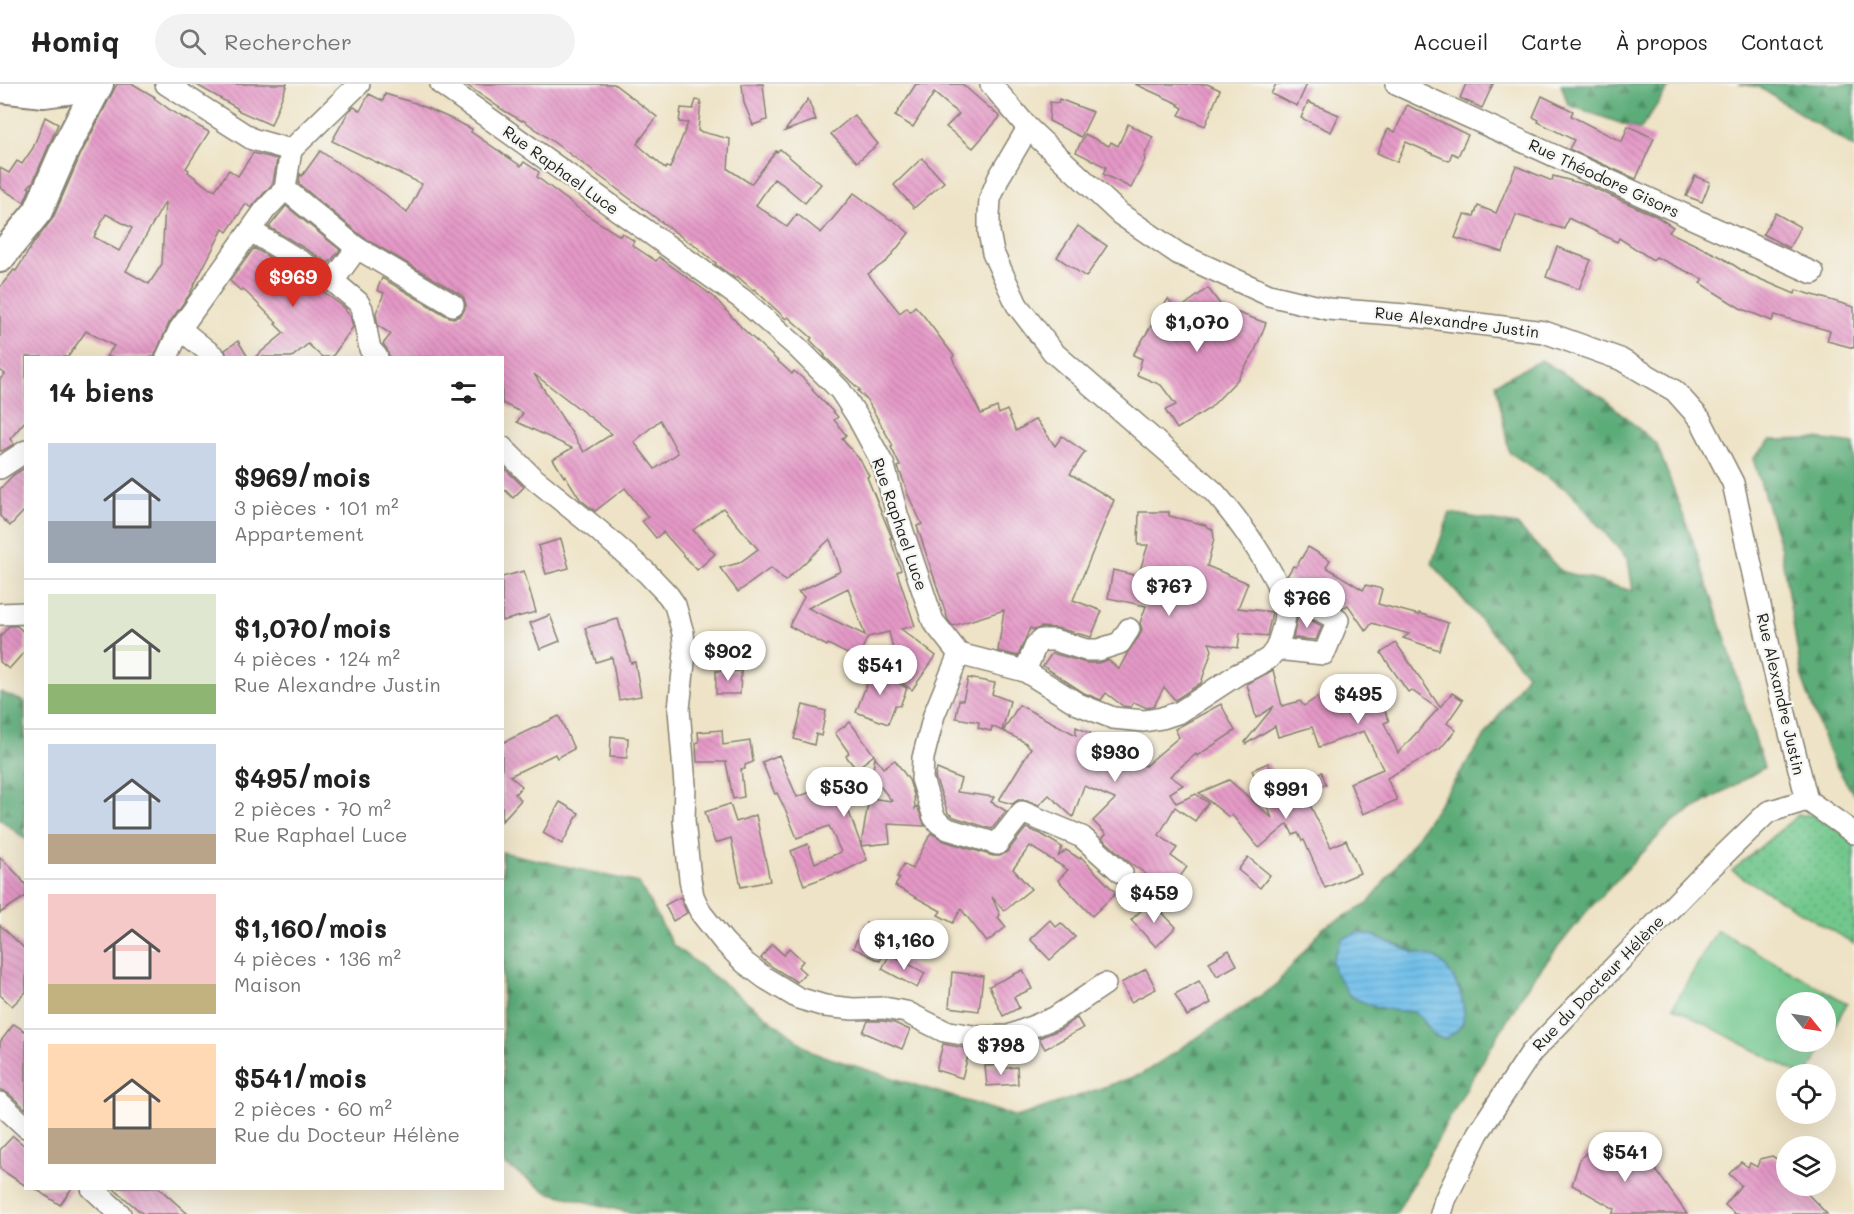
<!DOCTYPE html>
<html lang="fr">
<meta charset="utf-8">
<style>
:root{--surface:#fff;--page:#f2f2f2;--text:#222;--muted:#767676;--line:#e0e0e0;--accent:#d93025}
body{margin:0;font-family:Mali,sans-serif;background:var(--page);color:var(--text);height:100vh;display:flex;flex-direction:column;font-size:22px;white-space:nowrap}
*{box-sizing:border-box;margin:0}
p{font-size:20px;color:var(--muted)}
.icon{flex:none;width:33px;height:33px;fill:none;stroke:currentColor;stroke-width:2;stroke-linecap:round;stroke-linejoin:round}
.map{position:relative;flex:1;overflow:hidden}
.panel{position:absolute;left:24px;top:272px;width:480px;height:834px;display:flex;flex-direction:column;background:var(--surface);border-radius:0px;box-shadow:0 6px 24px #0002}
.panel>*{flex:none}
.needle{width:39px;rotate:120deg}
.controls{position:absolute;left:1776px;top:908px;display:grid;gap:12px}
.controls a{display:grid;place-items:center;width:60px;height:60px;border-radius:50%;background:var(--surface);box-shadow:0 6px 24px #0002;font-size:30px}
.price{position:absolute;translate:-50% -51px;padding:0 14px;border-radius:21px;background:#fff;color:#222;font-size:20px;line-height:39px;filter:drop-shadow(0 2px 3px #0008)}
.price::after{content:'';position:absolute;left:50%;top:36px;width:18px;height:14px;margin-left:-9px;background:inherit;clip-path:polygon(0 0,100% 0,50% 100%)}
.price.selected{background:var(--accent);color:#fff}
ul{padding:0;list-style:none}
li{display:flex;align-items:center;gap:18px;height:150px;padding:0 24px}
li+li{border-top:2px solid var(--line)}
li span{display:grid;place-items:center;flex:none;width:168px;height:120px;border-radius:0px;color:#555}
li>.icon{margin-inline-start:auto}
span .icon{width:72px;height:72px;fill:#fffc;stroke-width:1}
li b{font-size:26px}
h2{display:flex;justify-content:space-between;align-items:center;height:72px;padding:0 24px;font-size:26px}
header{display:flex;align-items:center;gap:36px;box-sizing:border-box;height:84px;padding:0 30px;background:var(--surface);border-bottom:2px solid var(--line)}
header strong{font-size:28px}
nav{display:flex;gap:33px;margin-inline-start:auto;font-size:21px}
.search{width:420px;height:54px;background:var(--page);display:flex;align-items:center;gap:15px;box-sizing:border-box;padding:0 21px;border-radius:33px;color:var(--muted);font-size:22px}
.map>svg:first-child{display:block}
.forest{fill:url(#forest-firs);stroke:#3c644a;stroke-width:1.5;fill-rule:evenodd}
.park{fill:url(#park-dots);stroke:#467254;stroke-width:1.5}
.pitch{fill:#71c78c;stroke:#467254;stroke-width:1.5;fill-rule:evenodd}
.water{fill:url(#water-rules);stroke:#456d82;stroke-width:1.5}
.building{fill:url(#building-back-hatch);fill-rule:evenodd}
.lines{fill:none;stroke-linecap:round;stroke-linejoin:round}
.street-casing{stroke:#858071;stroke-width:24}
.secondary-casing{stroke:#858071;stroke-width:32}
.street{stroke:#fff;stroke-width:21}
.secondary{stroke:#fff;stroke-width:28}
.labels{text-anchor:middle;stroke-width:5;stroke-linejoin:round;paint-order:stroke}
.street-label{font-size:16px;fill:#1c1c1c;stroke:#f6f6f2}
</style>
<header>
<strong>Homiq</strong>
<div class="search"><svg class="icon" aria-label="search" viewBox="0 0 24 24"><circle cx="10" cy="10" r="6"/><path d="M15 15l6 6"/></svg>Rechercher</div>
<nav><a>Accueil</a><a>Carte</a><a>À propos</a><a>Contact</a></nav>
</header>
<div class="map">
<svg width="1854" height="1130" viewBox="0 0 1854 1130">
<defs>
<pattern id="forest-firs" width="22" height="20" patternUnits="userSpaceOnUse" patternTransform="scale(1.5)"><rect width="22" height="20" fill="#5cac78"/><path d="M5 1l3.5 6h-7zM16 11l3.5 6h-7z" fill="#4b8b62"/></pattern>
<pattern id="park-dots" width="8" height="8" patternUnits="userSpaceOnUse" patternTransform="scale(1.5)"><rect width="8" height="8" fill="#71c78c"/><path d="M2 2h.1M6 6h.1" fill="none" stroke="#61aa78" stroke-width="1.8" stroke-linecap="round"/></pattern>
<pattern id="water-rules" width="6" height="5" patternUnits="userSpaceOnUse" patternTransform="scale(1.5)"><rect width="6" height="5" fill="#6ebee9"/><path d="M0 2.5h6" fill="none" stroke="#5fa3c7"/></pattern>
<pattern id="building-back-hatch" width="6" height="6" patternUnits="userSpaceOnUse" patternTransform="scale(1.5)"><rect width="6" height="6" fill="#e498c6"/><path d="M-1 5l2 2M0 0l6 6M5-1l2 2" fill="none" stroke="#c382aa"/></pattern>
</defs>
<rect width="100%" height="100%" fill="#f6f6f2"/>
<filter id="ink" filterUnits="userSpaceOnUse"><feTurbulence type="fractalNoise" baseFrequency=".0167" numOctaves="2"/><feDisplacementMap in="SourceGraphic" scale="12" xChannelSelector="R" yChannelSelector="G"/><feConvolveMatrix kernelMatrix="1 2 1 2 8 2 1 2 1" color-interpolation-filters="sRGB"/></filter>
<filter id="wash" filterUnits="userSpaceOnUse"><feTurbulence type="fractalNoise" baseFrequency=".008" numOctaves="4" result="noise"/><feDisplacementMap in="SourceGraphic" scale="24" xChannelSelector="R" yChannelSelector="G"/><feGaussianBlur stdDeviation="1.35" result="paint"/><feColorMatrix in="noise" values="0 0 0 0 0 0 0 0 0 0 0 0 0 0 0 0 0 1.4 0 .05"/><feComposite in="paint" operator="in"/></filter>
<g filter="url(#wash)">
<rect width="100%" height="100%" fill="#eee3c6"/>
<g class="forest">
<polygon points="1561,0 1671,0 1640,46 1568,21"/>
<polygon points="1739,0 1854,0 1854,64 1759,3"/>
<path d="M1541,276L1605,315L1657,361L1691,452L1724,550L1764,684L1673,737L1587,827L1531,897L1475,989L1396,1130H635L547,1108L503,1079L502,768L639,799L673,861L814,969L1017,1033L1142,990L1274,903L1324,843L1368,820L1411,761L1527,590L1432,479L1450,429L1517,441L1561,487L1633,507L1628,476L1570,408L1509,368L1496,299ZM1359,848C1385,853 1407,868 1433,873V951L1424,937L1414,928L1397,927L1372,922L1350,912L1343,900Z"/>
<polygon points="1816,355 1854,360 1854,711 1831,674 1802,594 1780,461 1753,375 1771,356"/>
<polygon points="0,608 25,618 25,755 0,735"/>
</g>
<polygon class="park" points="1798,731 1816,731 1854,758 1854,860 1732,787"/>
<path class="pitch" d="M1717,846L1847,919L1808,990H1799L1673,923ZM1786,918H1826V957H1786Z"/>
<path class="water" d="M1359,848C1381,852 1395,862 1415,869C1421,871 1428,870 1433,873C1452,881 1471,923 1461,942C1457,948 1449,952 1443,955L1433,951L1424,937L1414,928L1397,927L1372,922L1350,912L1334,887L1332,876L1342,855Z"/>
<g id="blocks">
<g class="building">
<path d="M117,0H133L155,13L154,14L173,28L209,48L186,84L189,86L188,88L210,105L211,104L215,106L229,86L238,92L253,69L277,75L273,99L251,124L246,120L227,148L223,145L189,211L169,239L154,273H106L114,262L86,247L68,273H26V336L10,355L14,360L2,367H0V295L5,290L0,286V203L14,186L16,187L33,160L53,134L80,72ZM165,118L162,180L149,200L126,187ZM106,130L132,144L119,167L94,153Z"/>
<polygon points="195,0 287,0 271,41 237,26 237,24"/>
<polygon points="465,0 614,0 657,33 637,60 666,85 667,83 670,84 688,39 679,38 681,24 693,25 696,16 701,17 698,47 730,55 728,85 751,100 776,67 777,68 780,65 821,100 805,119 781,99 774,95 756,121 787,143 797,130 821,149 854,109 891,136 892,135 909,149 887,177 868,190 900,229 907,223 910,227 915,222 923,231 954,272 952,274 981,330 997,323 999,330 1007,326 1016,347 1036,335 1055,362 1062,352 1085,368 1070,390 1114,416 1073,516 1102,527 1091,553 1057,544 1041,543 1035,546 1030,544 1018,572 998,567 1004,526 953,542 948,536 917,442 922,440 906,407 907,406 898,383 900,382 891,363 893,362 867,316 858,307 860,306 824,272 825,271 810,256 812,254 788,233 786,235 754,205 753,206 737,192 735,194 715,180 716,179 691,158 690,159 563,65 523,36 522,37 503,26"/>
<polygon points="742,0 763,0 767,36 753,41 744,19"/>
<polygon points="916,0 962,0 1000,33 973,64 946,43 959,30 934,9 913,43 895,32"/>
<polygon points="1135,0 1207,0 1220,6 1205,42 1179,31 1183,24 1178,21 1179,20"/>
<polygon points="1276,0 1307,0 1297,22 1271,10"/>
<polygon points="1466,0 1493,0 1482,24 1460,14"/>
<path d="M369,10L383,17L385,10L415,19L445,32L472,45L471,48L521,82L524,78L539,88L537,93L587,131L620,152L622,149L634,157L632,161L656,177L659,173L714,213L742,244L792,290L794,287L805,296L813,305L812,306L838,333L834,336L846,351L842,355L861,377L869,392L867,393L892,454H890L901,486L897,488L915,542L901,545L936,572L912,606L901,598L889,548L868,553L857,575L828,560L827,562L789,542L804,513L798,508L841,487L830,455L785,497L771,484L738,508L720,484L739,479L758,465L723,424L693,446L715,470L697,486L663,448L656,454L642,437L648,433L625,404L595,427L580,415L565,391L564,393L553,375L572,364L517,338L523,329L502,319V273H389L387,265L383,260L391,250L378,242L376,229L384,209L377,206L382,194L447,232L453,234L460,232L464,227L466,221L464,214L460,210L364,154L299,100L300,90L302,92L320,67L386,111L407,129L422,100L332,57L349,27L354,23L360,27ZM534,290L612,350L584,368ZM660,336L678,369L655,385L634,358ZM848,504L865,551L808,524Z"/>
<polygon points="1542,12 1573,27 1571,32 1622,58 1628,42 1654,54 1636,95 1569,65 1574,56 1538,38 1539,36 1533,33"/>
<polygon points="808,15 816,36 785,47"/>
<polygon points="1059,15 1093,28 1081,53 1049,37 1050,18 1058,19"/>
<polygon points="1308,18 1339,31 1331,48 1301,34"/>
<polygon points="1407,21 1468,51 1458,72 1452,69 1449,77 1406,58 1397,78 1377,69 1388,45 1395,48"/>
<polygon points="854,31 878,60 857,78 831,50"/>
<polygon points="45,33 58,40 33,98 28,103 30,104 24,118 0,104 0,84 9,89 17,77 22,80 33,64"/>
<polygon points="1128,40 1153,53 1144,72 1145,76 1131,104 1103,90 1106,83 1076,68 1085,50 1109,62 1111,58 1118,62"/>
<polygon points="922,74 944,98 914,124 894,101"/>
<polygon points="1516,82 1552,97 1553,92 1587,101 1656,132 1673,143 1669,148 1721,173 1746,189 1795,210 1796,206 1854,223 1854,264 1827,257 1830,247 1775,231 1772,237 1740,224 1700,199 1703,195 1656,173 1653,176 1619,154 1617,158 1568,134 1564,145 1516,131 1503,168 1455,154 1464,131 1474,132 1478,122 1496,129"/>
<polygon points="1695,92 1710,98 1702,118 1686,112"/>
<polygon points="286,122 340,166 329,179 269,143"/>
<polygon points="1775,129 1800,143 1789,164 1763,150"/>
<polygon points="1078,142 1107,162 1086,193 1057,173"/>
<polygon points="1557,163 1591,176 1579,205 1546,193"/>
<polygon points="254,164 312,199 346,225 345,227 350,231 353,243 332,273 322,273 308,260 292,273 255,273 284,249 275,240 277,239 243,205 241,207 230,197"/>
<polygon points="1208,204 1222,223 1266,239 1254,269 1237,296 1210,324 1177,345 1165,326 1176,321 1161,301 1137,291 1142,275 1133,271 1168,215 1178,226"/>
<polygon points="238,257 248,273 227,273 225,266"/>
<polygon points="502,382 524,403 513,414 502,403"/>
<polygon points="26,383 26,425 10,442 0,432 0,405 13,391"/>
<polygon points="1139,428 1169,428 1169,432 1205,441 1213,446 1214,455 1207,482 1248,499 1238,524 1272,528 1267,552 1240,549 1238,564 1209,559 1212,566 1201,599 1175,616 1164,603 1154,622 1147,624 1134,618 1131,623 1123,622 1106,609 1101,616 1084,609 1043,582 1052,569 1086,579 1098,579 1108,576 1119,585 1128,568 1140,551 1142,545 1140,539 1146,522 1108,514 1113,486 1138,492 1148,461 1138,461"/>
<polygon points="561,455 569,484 546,490 538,462"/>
<polygon points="1308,463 1330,476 1326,483 1363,506 1366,501 1382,505 1378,520 1419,531 1419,529 1448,539 1439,566 1403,554 1409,550 1372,539 1366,547 1348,521 1343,524 1289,495 1287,492 1293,482 1296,483"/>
<polygon points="524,487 536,528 502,537 502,493"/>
<polygon points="550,531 560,557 540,565 530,539"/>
<polygon points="1298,531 1303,532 1322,542 1316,556 1293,554"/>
<polygon points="618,535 631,579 635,578 641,612 619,616 612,573 596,578 585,544"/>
<polygon points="9,542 17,542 26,550 26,566 9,585 0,578 0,553"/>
<polygon points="1396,559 1440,623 1452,609 1463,616 1447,639 1456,646 1440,665 1387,694 1397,716 1363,730 1350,699 1383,685 1364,647 1319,663 1312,643 1278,653 1275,642 1246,660 1245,658 1274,622 1256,634 1247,600 1273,586 1282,622 1300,617 1304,622 1340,598 1351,617 1360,613 1364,620 1379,613 1389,637 1384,639 1398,669 1438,625 1411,606 1408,608 1381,569"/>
<polygon points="867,582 907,604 900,622 895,621 888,640 856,628 867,599 861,596"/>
<polygon points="716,587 741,587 740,610 716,610"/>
<polygon points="968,594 995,599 992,610 1010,617 1002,647 992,642 991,647 978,644 979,638 956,634 959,616 963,616"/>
<polygon points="1221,620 1235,647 1197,672 1196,670 1170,692 1183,701 1170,709 1176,719 1196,710 1208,719 1195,737 1175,723 1159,751 1177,764 1171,772 1187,783 1170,807 1129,778 1102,754 1106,750 1093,737 1115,715 1084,702 1073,733 1049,711 1039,721 1026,716 1018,716 1012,720 999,716 1031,664 1026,660 1026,659 1003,647 1019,621 1076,651 1076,643 1126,665 1132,670 1130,673 1133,671 1145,682 1179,653 1175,645"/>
<polygon points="803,621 826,627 821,652 816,650 814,661 794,655"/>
<polygon points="559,632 574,665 557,674 555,670 510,692 522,702 515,710 521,716 502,737 502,659"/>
<polygon points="850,638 874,671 856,685 846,672 849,669 835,649"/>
<polygon points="722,646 723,661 750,657 753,678 745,681 745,685 741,685 744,713 733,715 726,678 697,678 696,659 699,658 698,648"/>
<polygon points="611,652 628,654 627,674 610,673"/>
<polygon points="779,671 797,713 814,707 835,710 839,720 845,717 861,761 869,714 892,717 872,692 875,673 883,684 895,676 909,696 914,711 915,725 917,722 925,742 888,740 890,759 861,762 867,776 838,790 837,789 804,801 791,767 808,760 815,779 841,768 829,742 797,754 786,727 777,709 775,710 762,678"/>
<polygon points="1268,679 1278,701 1322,688 1326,701 1303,707 1331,763 1346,756 1360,789 1325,804 1304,756 1302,757 1298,749 1293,751 1288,740 1259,764 1232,731 1229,733 1199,709 1229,696 1272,734 1252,686"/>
<polygon points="937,685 961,695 957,708 994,713 991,718 1006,727 992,745 954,733 948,729 935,693"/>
<polygon points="560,718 579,729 562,760 543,749"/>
<polygon points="730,720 736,738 756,731 770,797 741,803 731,754 715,759 705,728"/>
<polygon points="1026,744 1041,750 1062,763 1058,773 1066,766 1080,775 1081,773 1116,809 1092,832 1058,796 1068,786 1030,762 1013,785 1031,805 1004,827 992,813 1000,831 998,833 1006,843 987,858 961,825 953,839 938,831 941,827 895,802 900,794 897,793 904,780 912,785 931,749 944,757 993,772 1000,772 1007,768"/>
<polygon points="0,773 20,793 26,802 26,812 0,829"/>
<polygon points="1248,773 1270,791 1260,804 1238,786"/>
<polygon points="680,813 687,829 673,837 665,821"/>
<polygon points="1151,817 1176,843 1156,863 1131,836"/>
<polygon points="1050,836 1056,843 1061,839 1075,853 1050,876 1030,855"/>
<polygon points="866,839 892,852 880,877 853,864"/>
<polygon points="0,841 26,866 26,908 12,922 0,911"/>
<polygon points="772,860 784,871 789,864 803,877 798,883 805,889 797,898 774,884 761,874"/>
<polygon points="1229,866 1237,881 1217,892 1209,878"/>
<polygon points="890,870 925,889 917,904 882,885"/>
<polygon points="1146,885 1156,905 1131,918 1121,899"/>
<polygon points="1023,886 1032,905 1014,913 1019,924 1003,932 989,902"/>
<polygon points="952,888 983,892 979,927 949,923"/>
<polygon points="1199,897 1211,919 1187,932 1175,910"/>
<polygon points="1077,934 1083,944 1045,965 1039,954 1061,945"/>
<polygon points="868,937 883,937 894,939 910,946 902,965 863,948"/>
<polygon points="14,940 26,948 26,1025 9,1010 0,1005 0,958"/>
<polygon points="943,960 970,965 962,994 936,986"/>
<polygon points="999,981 999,985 1017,983 1018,1000 987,1002 985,982"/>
<polygon points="13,1052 26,1063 26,1102 0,1085 0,1066"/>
<polygon points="1617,1057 1624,1082 1639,1070 1651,1084 1653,1082 1687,1130 1612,1130 1615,1125 1572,1101 1580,1075 1586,1069 1598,1062"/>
<polygon points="1772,1072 1786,1081 1786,1101 1799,1101 1827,1130 1735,1130 1725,1121 1741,1101 1729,1090 1741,1078 1748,1083 1750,1079 1757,1083 1760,1075"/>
<polygon points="34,1104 72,1104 60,1121"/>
<polygon points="113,1104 159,1104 188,1130 143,1130"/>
</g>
</g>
</g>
<g filter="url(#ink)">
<use href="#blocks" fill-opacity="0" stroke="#858071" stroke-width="1.5"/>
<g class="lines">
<defs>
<g id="street">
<polyline points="166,0 252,55 291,66 359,0"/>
<polyline points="441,0 742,215 797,263 840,306 857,332 884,382 897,430 933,537 959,570 1025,587 1078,620 1113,634 1144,637 1162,634 1180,628 1238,590 1256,582 1269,574 1276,565 1324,570 1338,536 1278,504"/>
<polyline points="991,0 1028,44 1120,130 1179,170 1269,211 1328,225 1405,231 1544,248 1620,275 1675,307 1700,335 1733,399 1776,594 1807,716 1854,749"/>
<polyline points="1396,0 1813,189"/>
<path d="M1028,44L999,93L990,115L989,132V148L993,169L1017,221L1053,268L1214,408C1234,430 1283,496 1285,525C1286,539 1280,553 1276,565"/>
<polyline points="285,105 357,164 453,221"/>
<polyline points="251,147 333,197 358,218 362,225 370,265 377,273"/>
<polyline points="333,197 357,164"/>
<polyline points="180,245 215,273"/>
<polyline points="167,273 180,245 265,126 285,105 291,66"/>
<polyline points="502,363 531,392 598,446 647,489 668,511 675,521 683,549 685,569 679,625 685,701 684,736 690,795 693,812 701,829 724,858 745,879 765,894 798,914 825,922 853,925 884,924 906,928 944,947 979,953 1009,952 1054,934 1105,900"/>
<polyline points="0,384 26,367"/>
<polyline points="0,530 26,529"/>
<polyline points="959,570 934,631 923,674 922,695 934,733 939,739 948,745 997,760 1022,728 1082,753 1122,789"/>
<polyline points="1025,587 1036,561 1041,556 1054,556 1086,566 1098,566 1120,559 1129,545"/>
<polyline points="0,1019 26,1043"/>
<polyline points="92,1104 120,1130"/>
<polyline points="1441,1130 1445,1116 1478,1049 1531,969 1699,795 1768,728 1807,716"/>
</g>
<g id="secondary">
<polyline points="0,4 44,9 89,3 93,0"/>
<polyline points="0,174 38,127 65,65 99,0"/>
</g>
</defs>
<use href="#street" class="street-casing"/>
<use href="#secondary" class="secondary-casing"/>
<use href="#street" class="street"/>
<use href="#secondary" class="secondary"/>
</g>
</g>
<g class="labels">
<g class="street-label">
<text transform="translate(561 86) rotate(36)" y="6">Rue Raphael Luce</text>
<text transform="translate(1604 94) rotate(25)" y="6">Rue Théodore Gisors</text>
<text transform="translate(1457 238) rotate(7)" y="6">Rue Alexandre Justin</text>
<text transform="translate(900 440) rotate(71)" y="6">Rue Raphael Luce</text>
<text transform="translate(1781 610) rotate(77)" y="6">Rue Alexandre Justin</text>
<text transform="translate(1598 899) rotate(-46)" y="6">Rue du Docteur Hélène</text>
</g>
</g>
</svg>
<div class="controls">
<a><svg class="needle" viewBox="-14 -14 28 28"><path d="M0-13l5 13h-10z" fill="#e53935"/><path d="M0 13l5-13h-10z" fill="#767676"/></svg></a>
<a><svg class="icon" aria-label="locate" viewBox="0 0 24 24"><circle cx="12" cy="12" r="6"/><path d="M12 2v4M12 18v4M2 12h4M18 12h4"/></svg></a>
<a><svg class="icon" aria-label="layers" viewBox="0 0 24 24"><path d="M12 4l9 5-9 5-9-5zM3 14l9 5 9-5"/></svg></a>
</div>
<b class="price selected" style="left:293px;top:224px">$969</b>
<b class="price" style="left:1197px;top:269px">$1,070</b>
<b class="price" style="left:1169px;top:533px">$767</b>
<b class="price" style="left:1307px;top:545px">$766</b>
<b class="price" style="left:728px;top:598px">$902</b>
<b class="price" style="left:880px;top:612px">$541</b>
<b class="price" style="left:1358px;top:641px">$495</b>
<b class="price" style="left:1115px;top:699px">$930</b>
<b class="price" style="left:844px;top:734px">$530</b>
<b class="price" style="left:1286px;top:736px">$991</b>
<b class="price" style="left:1154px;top:840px">$459</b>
<b class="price" style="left:904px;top:887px">$1,160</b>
<b class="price" style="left:1001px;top:992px">$798</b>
<b class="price" style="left:1625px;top:1099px">$541</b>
<section class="panel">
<h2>14 biens<svg class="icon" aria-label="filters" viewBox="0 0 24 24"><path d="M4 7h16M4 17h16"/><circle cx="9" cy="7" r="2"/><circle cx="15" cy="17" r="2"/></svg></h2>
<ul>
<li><span style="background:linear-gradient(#c9d6e8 65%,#9aa5b1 0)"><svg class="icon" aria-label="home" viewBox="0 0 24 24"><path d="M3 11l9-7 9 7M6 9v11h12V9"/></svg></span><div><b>$969/mois</b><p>3 pièces · 101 m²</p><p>Appartement</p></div></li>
<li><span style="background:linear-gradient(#dfe7d0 75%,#8fb573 0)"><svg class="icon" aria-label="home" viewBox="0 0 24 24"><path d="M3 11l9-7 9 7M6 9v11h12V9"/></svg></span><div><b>$1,070/mois</b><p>4 pièces · 124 m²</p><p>Rue Alexandre Justin</p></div></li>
<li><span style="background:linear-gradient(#c9d6e8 75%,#b9a48a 0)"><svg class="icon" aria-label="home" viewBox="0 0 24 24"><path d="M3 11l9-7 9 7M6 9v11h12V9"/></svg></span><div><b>$495/mois</b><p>2 pièces · 70 m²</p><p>Rue Raphael Luce</p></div></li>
<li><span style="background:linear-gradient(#f6c9c9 75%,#c2b280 0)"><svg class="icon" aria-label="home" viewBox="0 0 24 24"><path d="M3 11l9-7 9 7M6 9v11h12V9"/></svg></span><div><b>$1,160/mois</b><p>4 pièces · 136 m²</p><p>Maison</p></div></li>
<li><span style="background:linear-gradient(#ffd9b3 70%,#b9a48a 0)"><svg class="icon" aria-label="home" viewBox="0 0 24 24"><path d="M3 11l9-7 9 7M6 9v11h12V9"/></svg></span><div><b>$541/mois</b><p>2 pièces · 60 m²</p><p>Rue du Docteur Hélène</p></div></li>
</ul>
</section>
</div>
